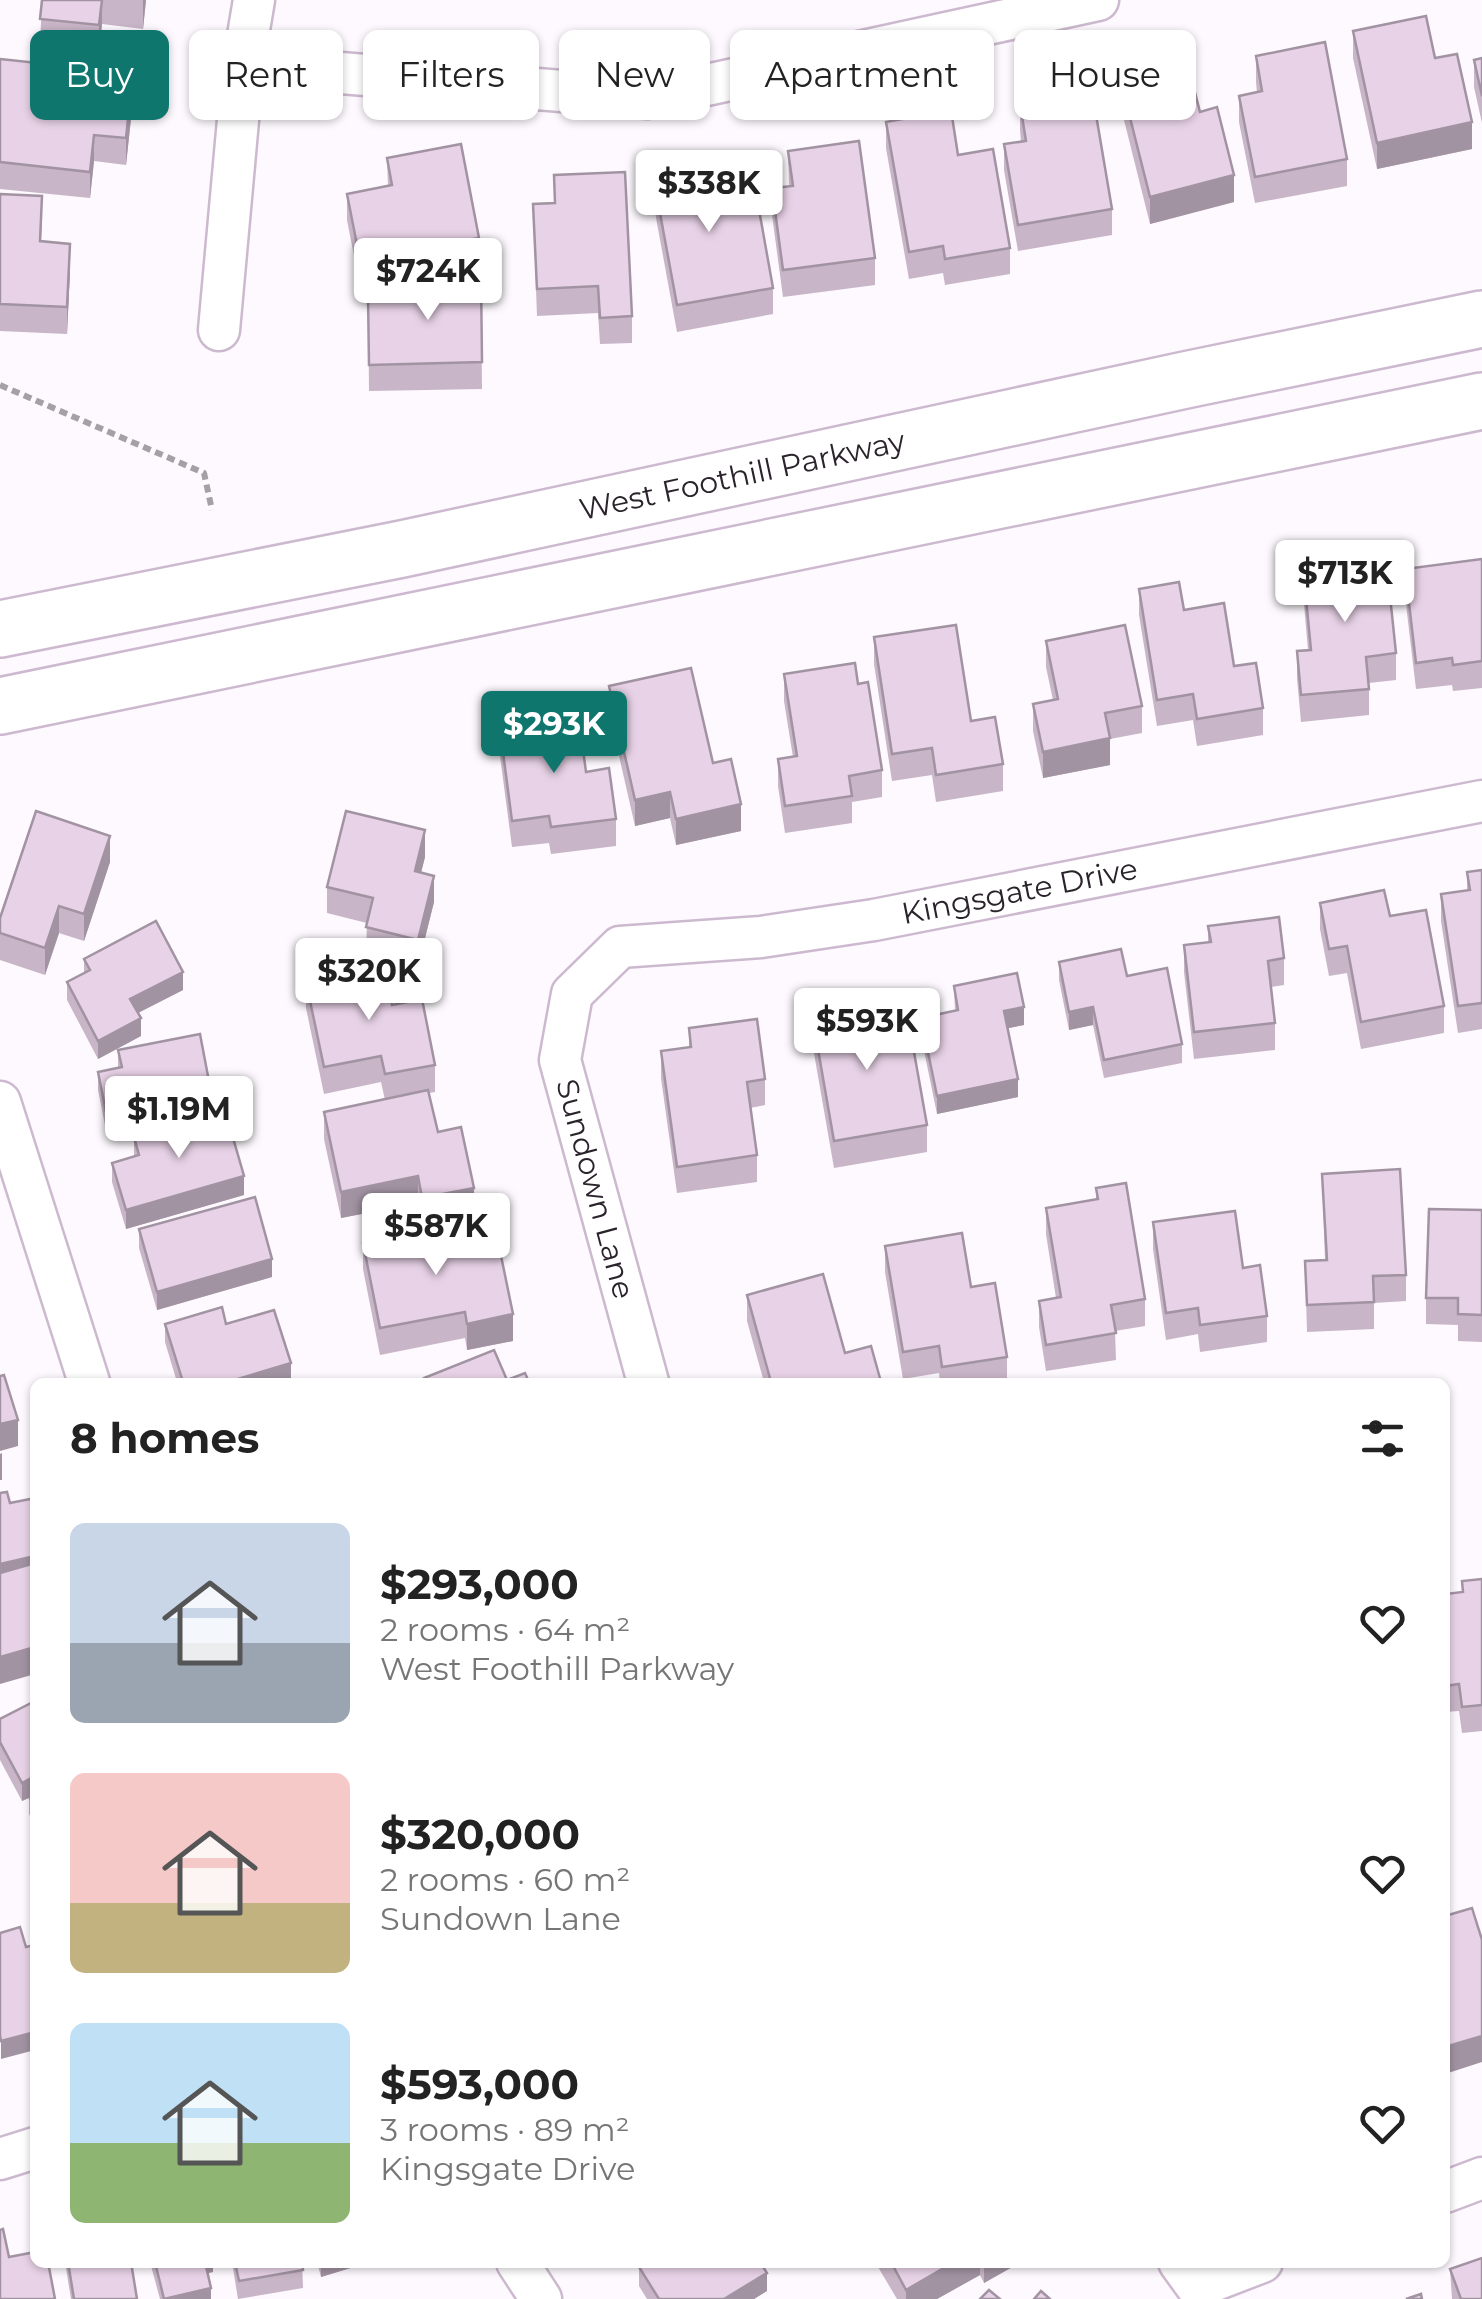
<!DOCTYPE html>
<meta charset="utf-8">
<style>
:root{--surface:#fff;--page:#f2f2f2;--text:#222;--muted:#767676;--accent:#0f766e}
body{margin:0;font-family:Montserrat,sans-serif;background:var(--page);color:var(--text);height:100vh;display:flex;flex-direction:column;font-size:38px;white-space:nowrap}
*{box-sizing:border-box;margin:0}
p{font-size:32px;color:var(--muted)}
.icon{flex:none;width:55px;height:55px;fill:none;stroke:currentColor;stroke-width:2;stroke-linecap:round;stroke-linejoin:round}
.map{position:relative;flex:1;overflow:hidden}
.drawer{position:absolute;left:30px;top:1378px;width:1420px;height:890px;display:flex;flex-direction:column;background:var(--surface);border-radius:15px;box-shadow:0 2px 8px #0004}
.drawer>*{flex:none}
.hud{position:absolute;left:30px;top:30px;width:1422px;height:90px;display:flex;gap:20px}
.price{position:absolute;translate:-50% -85px;padding:0 22px;border-radius:10px;background:#fff;color:#222;font-size:32px;line-height:65px;filter:drop-shadow(0 2px 5px #0008)}
.price::after{content:'';position:absolute;left:50%;top:60px;width:30px;height:22px;margin-left:-15px;background:inherit;clip-path:polygon(0 0,100% 0,50% 100%)}
.price.active{background:var(--accent);color:#fff}
ul{padding:0;list-style:none}
li{display:flex;align-items:center;gap:30px;height:250px;padding:0 40px}
li span{display:grid;place-items:center;flex:none;width:280px;height:200px;border-radius:15px;color:#555}
li>.icon{margin-inline-start:auto}
span .icon{width:120px;height:120px;fill:#fffc;stroke-width:1}
li b{font-size:42px}
h2{display:flex;justify-content:space-between;align-items:center;height:120px;padding:0 40px;font-size:42px}
.pill{padding:0 35px;border-radius:15px;background:var(--surface);box-shadow:0 2px 8px #0004;font-size:35px;line-height:90px}
.pill.active{background:var(--accent);color:#fff}
.map>svg:first-child{display:block}
.lines{fill:none;stroke-linecap:round;stroke-linejoin:round}
.street-casing{stroke:#cdb9cf;stroke-width:45}
.primary-casing{stroke:#cdb9cf;stroke-width:60}
.path{stroke:#a59fa6;stroke-width:6;stroke-dasharray:8 5;stroke-linecap:butt}
.street{stroke:#fff;stroke-width:40}
.primary{stroke:#fff;stroke-width:55}
.wall{fill:#c8b5c7}
.shaded-wall{fill:#a293a2}
.building{fill:#e8d2e7;stroke:#a293a2;stroke-width:2.5}
.labels{text-anchor:middle;stroke-width:10;stroke-linejoin:round;paint-order:stroke}
.street-label{font-size:30px;fill:#2b232c;stroke:#fff}
</style>
<div class="map">
<svg width="1482" height="2299" viewBox="0 0 1482 2299">
<rect width="100%" height="100%" fill="#fdf9fe"/>
<g class="lines">
<defs>
<g id="street">
<polyline points="243,65 647,98 1098,0"/>
<polyline points="219,330 243,65 254,0"/>
<polyline points="0,1102 89,1382"/>
<path id="s1" d="M648,1382L560,1060L572,994L620,947L761,937L874,920L1482,801"/>
<polyline points="0,2159 35,2148"/>
<polyline points="1445,2192 1482,2178"/>
<polyline points="517,2262 541,2299"/>
<polyline points="1179,2262 1197,2287 1262,2262"/>
</g>
<g id="primary">
<path id="s2" d="M0,629L402,549L1190,379L1482,319"/>
<polyline points="0,706 1482,401"/>
</g>
</defs>
<use href="#street" class="street-casing"/>
<use href="#primary" class="primary-casing"/>
<polyline class="path" points="0,385 204,473 212,510"/>
<use href="#street" class="street"/>
<use href="#primary" class="primary"/>
</g>
<g class="wall">
<polygon points="42,0 146,0 143,29 102,24 99,52 40,45"/>
<polygon points="1353,31 1435,58 1472,149 1377,169 1353,58"/>
<polygon points="1256,56 1347,159 1347,186 1255,203 1239,122 1239,96 1257,92 1256,82"/>
<polygon points="1482,58 1482,123 1474,87 1474,60"/>
<polygon points="0,59 133,100 126,165 94,161 90,198 0,189"/>
<polygon points="1121,82 1200,112 1234,202 1150,224 1121,108"/>
<polygon points="1020,104 1112,209 1112,235 1018,251 1004,170 1004,144 1021,141 1020,130"/>
<polygon points="886,122 958,155 1010,248 1010,274 945,285 943,273 909,279 886,148"/>
<polygon points="788,151 875,258 875,285 783,297 772,215 772,188 789,186"/>
<polygon points="387,158 479,238 479,264 360,287 347,220 347,194 388,186"/>
<polygon points="652,170 729,210 773,288 773,314 677,332 652,196"/>
<polygon points="554,175 632,316 632,343 600,344 598,313 537,316 533,204 554,203"/>
<polygon points="0,194 42,223 41,242 70,270 67,334 0,331"/>
<polygon points="481,277 482,389 369,391 368,296 405,296"/>
<polygon points="1482,559 1482,688 1453,691 1452,685 1416,689 1405,596 1405,569"/>
<polygon points="1303,566 1396,653 1396,680 1369,683 1369,715 1301,722 1297,678 1297,651 1308,650 1303,593"/>
<polygon points="1139,589 1184,610 1234,666 1263,708 1263,735 1197,746 1193,720 1157,726 1139,615"/>
<polygon points="874,637 971,721 1003,764 1003,791 936,802 932,775 892,781 874,664"/>
<polygon points="1046,641 1142,706 1142,733 1110,739 1110,765 1043,778 1033,731 1033,704 1053,700 1046,667"/>
<polygon points="784,674 858,684 882,770 882,797 852,802 852,823 785,833 778,786 778,759 793,757 784,701"/>
<polygon points="609,686 741,831 676,845 670,818 635,826 609,712"/>
<polygon points="500,729 586,772 616,819 616,846 551,854 549,843 512,847 500,756"/>
<polygon points="425,857 421,872 434,902 418,966 366,953 367,923 327,913 327,887"/>
<polygon points="110,862 84,941 59,933 45,975 0,960 0,918"/>
<polygon points="1482,870 1482,1029 1458,1033 1441,921 1441,894 1467,890 1467,872"/>
<polygon points="1320,903 1390,916 1444,1006 1444,1033 1361,1049 1347,973 1329,976 1320,929"/>
<polygon points="1208,926 1284,958 1284,985 1271,987 1275,1023 1275,1050 1194,1059 1184,972 1184,945 1208,942"/>
<polygon points="84,959 183,990 138,1013 141,1036 98,1059 67,1000 67,982 84,973"/>
<polygon points="1059,962 1127,976 1182,1044 1182,1063 1104,1078 1093,1025 1069,1030 1059,980"/>
<polygon points="306,982 435,1065 435,1092 429,1093 438,1132 474,1214 422,1225 418,1203 341,1218 324,1139 324,1112 385,1100 381,1082 324,1094 306,1008"/>
<polygon points="954,986 1024,1025 1008,1028 1018,1097 937,1114 921,1036 921,1018 955,1010"/>
<polygon points="811,1009 868,1030 927,1125 927,1152 834,1168 811,1036"/>
<polygon points="689,1028 765,1079 765,1105 750,1108 757,1155 757,1182 677,1193 661,1078 661,1051 689,1047"/>
<polygon points="118,1050 211,1092 211,1110 106,1130 98,1090 98,1072 118,1068"/>
<polygon points="134,1137 244,1195 126,1229 112,1182 112,1163 134,1157"/>
<polygon points="1322,1174 1406,1275 1406,1301 1374,1303 1374,1329 1307,1332 1305,1261 1325,1260"/>
<polygon points="1096,1188 1145,1299 1145,1326 1115,1331 1116,1360 1046,1371 1039,1327 1039,1301 1056,1298 1046,1234 1046,1208 1096,1199"/>
<polygon points="1482,1210 1482,1342 1458,1341 1458,1325 1426,1324 1426,1298"/>
<polygon points="1153,1222 1243,1268 1267,1316 1267,1342 1200,1352 1198,1334 1166,1340 1153,1249"/>
<polygon points="139,1229 272,1277 157,1310 139,1248"/>
<polygon points="363,1243 467,1253 513,1341 467,1350 465,1338 380,1355 363,1269"/>
<polygon points="885,1246 971,1287 1007,1357 1007,1382 940,1382 939,1373 903,1379 885,1272"/>
<polygon points="747,1295 845,1353 881,1382 764,1382 747,1321"/>
<polygon points="165,1324 226,1324 291,1382 177,1382 165,1342"/>
<polygon points="1482,1579 1482,1731 1462,1733 1459,1711 1445,1712 1445,1594 1462,1592 1462,1581"/>
<polygon points="35,1701 35,1826 29,1814 29,1798 22,1801 0,1760 0,1719"/>
<polygon points="65,2262 131,2262 137,2299 71,2299"/>
<polygon points="150,2262 213,2262 213,2272 208,2273 211,2299 160,2299"/>
<polygon points="232,2262 302,2262 303,2288 238,2299"/>
<polygon points="317,2262 370,2262 321,2277"/>
<polygon points="875,2262 1021,2262 984,2283 980,2275 937,2299 897,2299"/>
<polygon points="639,2267 767,2291 754,2299 647,2299 639,2286"/>
<polygon points="1450,2269 1482,2299 1452,2299"/>
</g>
<g class="shaded-wall">
<polygon points="102,0 102,24 99,52 99,25"/>
<polygon points="143,0 146,0 143,29"/>
<polygon points="133,73 133,100 126,165 126,138"/>
<polygon points="1472,122 1472,149 1377,169 1377,143"/>
<polygon points="94,135 94,161 90,198 90,172"/>
<polygon points="1234,175 1234,202 1150,224 1150,197"/>
<polygon points="70,244 70,270 67,334 67,307"/>
<polygon points="1110,738 1110,765 1043,778 1043,752"/>
<polygon points="670,792 670,818 635,826 635,800"/>
<polygon points="741,804 741,831 676,845 676,819"/>
<polygon points="425,830 425,857 415,897 415,871"/>
<polygon points="110,836 110,862 84,941 84,914"/>
<polygon points="434,876 434,902 418,966 418,940"/>
<polygon points="59,906 59,933 45,975 45,948"/>
<polygon points="183,972 183,990 130,1017 130,999"/>
<polygon points="1024,1007 1024,1025 1004,1029 1004,1011"/>
<polygon points="1093,1007 1093,1025 1069,1030 1069,1012"/>
<polygon points="141,1018 141,1036 98,1059 98,1041"/>
<polygon points="1018,1079 1018,1097 937,1114 937,1096"/>
<polygon points="244,1176 244,1195 126,1229 126,1210"/>
<polygon points="418,1176 418,1203 341,1218 341,1192"/>
<polygon points="474,1188 474,1214 422,1225 422,1198"/>
<polygon points="272,1259 272,1277 157,1310 157,1292"/>
<polygon points="513,1314 513,1341 467,1350 467,1324"/>
<polygon points="291,1363 291,1382 228,1382"/>
<polygon points="18,1420 18,1446 0,1451 0,1424"/>
<polygon points="2,1453 2,1480 0,1480 0,1454"/>
<polygon points="35,1556 35,1574 0,1582 0,1564"/>
<polygon points="35,1647 35,1674 0,1684 0,1657"/>
<polygon points="35,1776 35,1795 22,1801 22,1783"/>
<polygon points="35,2032 35,2050 1,2059 1,2041"/>
<polygon points="1482,2036 1482,2062 1445,2074 1445,2047"/>
<polygon points="203,2262 213,2262 213,2272 203,2274"/>
<polygon points="321,2262 370,2262 321,2277"/>
<polygon points="954,2262 980,2262 980,2275 937,2299 906,2299 906,2290"/>
<polygon points="984,2262 1021,2262 984,2283"/>
<polygon points="767,2273 767,2291 754,2299 724,2299"/>
<polygon points="211,2288 211,2299 166,2299"/>
</g>
<g class="building">
<polygon points="42,0 102,0 99,25 40,19"/>
<polygon points="1426,16 1435,58 1457,54 1472,122 1377,143 1353,31"/>
<polygon points="1325,42 1347,159 1255,177 1239,96 1262,91 1256,56"/>
<polygon points="1482,58 1482,96 1474,60"/>
<polygon points="0,59 133,73 126,138 94,135 90,172 0,162"/>
<polygon points="1188,65 1200,112 1217,107 1234,175 1150,197 1121,82"/>
<polygon points="1092,91 1112,209 1018,225 1004,144 1026,141 1020,104"/>
<polygon points="951,110 958,155 993,149 1010,248 945,259 943,246 909,252 886,122"/>
<polygon points="859,141 875,258 783,270 772,188 793,186 788,151"/>
<polygon points="461,144 479,238 360,260 347,194 392,185 387,158"/>
<polygon points="720,157 729,210 758,204 773,288 677,305 652,170"/>
<polygon points="625,172 632,316 600,318 598,286 537,289 533,204 555,203 554,175"/>
<polygon points="0,194 42,196 40,241 70,244 67,307 0,304"/>
<polygon points="481,277 482,362 369,365 368,296 405,296 405,278"/>
<polygon points="1386,558 1396,653 1366,657 1369,689 1301,695 1297,651 1311,650 1303,566"/>
<polygon points="1482,559 1482,661 1453,665 1452,658 1416,663 1405,569"/>
<polygon points="1179,582 1184,610 1224,603 1234,666 1256,663 1263,708 1197,719 1193,694 1157,700 1139,589"/>
<polygon points="956,625 971,721 995,717 1003,764 936,775 932,748 892,754 874,637"/>
<polygon points="1125,625 1142,706 1105,713 1110,738 1043,752 1033,704 1058,699 1046,641"/>
<polygon points="855,663 858,684 868,682 882,770 849,776 852,796 785,806 778,759 797,756 784,674"/>
<polygon points="691,668 713,763 731,759 741,804 676,819 670,792 635,800 609,686"/>
<polygon points="579,719 586,772 609,768 616,819 551,827 549,816 512,821 500,729"/>
<polygon points="36,811 110,836 84,914 59,906 45,948 0,933 0,918"/>
<polygon points="346,811 425,830 415,871 434,876 418,940 366,927 373,898 327,887"/>
<polygon points="1482,870 1482,1003 1458,1006 1441,894 1470,890 1467,872"/>
<polygon points="1384,890 1390,916 1426,910 1444,1006 1361,1022 1347,946 1329,949 1320,903"/>
<polygon points="1279,917 1284,958 1268,961 1275,1023 1194,1032 1184,945 1211,942 1208,926"/>
<polygon points="156,921 183,972 130,999 141,1018 98,1041 67,982 90,970 84,959"/>
<polygon points="1121,949 1127,976 1167,968 1182,1044 1104,1060 1093,1007 1069,1012 1059,962"/>
<polygon points="384,966 392,1005 422,999 435,1065 385,1074 381,1056 324,1067 306,982"/>
<polygon points="1017,973 1024,1007 1004,1011 1018,1079 937,1096 921,1018 958,1010 954,986"/>
<polygon points="863,1001 868,1030 909,1024 927,1125 834,1141 811,1009"/>
<polygon points="757,1019 765,1079 747,1082 757,1155 677,1167 661,1051 691,1047 689,1028"/>
<polygon points="200,1034 211,1092 106,1112 98,1072 122,1067 118,1050"/>
<polygon points="428,1090 438,1132 461,1127 474,1188 422,1198 418,1176 341,1192 324,1112"/>
<polygon points="225,1110 244,1176 126,1210 112,1163 139,1155 134,1137"/>
<polygon points="1400,1169 1406,1275 1373,1276 1374,1302 1307,1305 1305,1261 1327,1260 1322,1174"/>
<polygon points="1126,1183 1145,1299 1111,1305 1116,1333 1046,1345 1039,1301 1061,1297 1046,1208 1098,1199 1096,1188"/>
<polygon points="255,1197 272,1259 157,1292 139,1229"/>
<polygon points="1429,1209 1482,1210 1482,1315 1458,1314 1458,1298 1426,1298"/>
<polygon points="1235,1211 1243,1268 1260,1265 1267,1316 1200,1325 1198,1308 1166,1313 1153,1222"/>
<polygon points="461,1223 467,1253 499,1246 513,1314 467,1324 465,1312 380,1328 363,1243"/>
<polygon points="962,1233 971,1287 995,1283 1007,1357 942,1367 939,1346 903,1352 885,1246"/>
<polygon points="823,1274 845,1353 871,1346 881,1382 771,1382 747,1295"/>
<polygon points="222,1307 226,1324 274,1310 291,1363 228,1382 183,1382 165,1324"/>
<polygon points="494,1350 507,1380 525,1373 529,1382 425,1382 424,1378"/>
<polygon points="4,1375 18,1420 0,1424 0,1376"/>
<polygon points="7,1492 10,1503 35,1498 35,1556 0,1564 0,1493"/>
<polygon points="35,1563 35,1647 0,1657 0,1573"/>
<polygon points="1482,1579 1482,1705 1462,1707 1459,1684 1445,1686 1445,1594 1463,1592 1462,1581"/>
<polygon points="35,1701 35,1776 22,1783 0,1742 0,1719"/>
<polygon points="35,1793 35,1808 29,1796"/>
<polygon points="1472,1908 1482,1940 1482,2036 1445,2047 1445,1916"/>
<polygon points="20,1927 26,1947 35,1945 35,2032 1,2041 0,2035 0,1933"/>
<polygon points="3,2229 9,2257 35,2252 35,2262 48,2262 55,2299 0,2299 0,2230"/>
<polygon points="1482,2258 1482,2299 1461,2299 1450,2269"/>
<polygon points="68,2262 131,2262 137,2299 74,2299"/>
<polygon points="155,2262 205,2262 211,2288 164,2299"/>
<polygon points="235,2262 302,2262 303,2270 239,2281"/>
<polygon points="647,2262 760,2262 767,2273 724,2299 659,2299 639,2267"/>
<polygon points="891,2262 954,2262 906,2290"/>
<polygon points="989,2290 1000,2299 980,2299"/>
<polygon points="1041,2291 1050,2299 1034,2299"/>
<polygon points="1421,2294 1422,2299 1406,2299"/>
</g>
<g class="labels">
<g class="street-label">
<text dy="10" stroke="none"><textPath href="#s2" startOffset="758">West Foothill Parkway</textPath></text>
<text dy="10" stroke="none"><textPath href="#s1" startOffset="872">Kingsgate Drive</textPath></text>
<text transform="translate(595 1189) rotate(75)" y="10">Sundown Lane</text>
</g>
</g>
</svg>
<b class="price" style="left:709px;top:235px">$338K</b>
<b class="price" style="left:428px;top:323px">$724K</b>
<b class="price" style="left:1345px;top:625px">$713K</b>
<b class="price active" style="left:554px;top:776px">$293K</b>
<b class="price" style="left:369px;top:1023px">$320K</b>
<b class="price" style="left:867px;top:1073px">$593K</b>
<b class="price" style="left:179px;top:1161px">$1.19M</b>
<b class="price" style="left:436px;top:1278px">$587K</b>
<div class="hud">
<a class="pill active">Buy</a>
<a class="pill">Rent</a>
<a class="pill">Filters</a>
<a class="pill">New</a>
<a class="pill">Apartment</a>
<a class="pill">House</a>
</div>
<section class="drawer">
<h2>8 homes<svg class="icon" aria-label="filters" viewBox="0 0 24 24"><path d="M4 7h16M4 17h16"/><circle cx="9" cy="7" r="2"/><circle cx="15" cy="17" r="2"/></svg></h2>
<ul>
<li><span style="background:linear-gradient(#c9d6e8 60%,#9aa5b1 0)"><svg class="icon" aria-label="home" viewBox="0 0 24 24"><path d="M3 11l9-7 9 7M6 9v11h12V9"/></svg></span><div><b>$293,000</b><p>2 rooms · 64 m²</p><p>West Foothill Parkway</p></div><svg class="icon" aria-label="heart" viewBox="0 0 24 24"><path d="M12 20l-8-8c-3-5 5-10 8-4 3-6 11-1 8 4z"/></svg></li>
<li><span style="background:linear-gradient(#f6c9c9 65%,#c2b280 0)"><svg class="icon" aria-label="home" viewBox="0 0 24 24"><path d="M3 11l9-7 9 7M6 9v11h12V9"/></svg></span><div><b>$320,000</b><p>2 rooms · 60 m²</p><p>Sundown Lane</p></div><svg class="icon" aria-label="heart" viewBox="0 0 24 24"><path d="M12 20l-8-8c-3-5 5-10 8-4 3-6 11-1 8 4z"/></svg></li>
<li><span style="background:linear-gradient(#bfe0f5 60%,#8fb573 0)"><svg class="icon" aria-label="home" viewBox="0 0 24 24"><path d="M3 11l9-7 9 7M6 9v11h12V9"/></svg></span><div><b>$593,000</b><p>3 rooms · 89 m²</p><p>Kingsgate Drive</p></div><svg class="icon" aria-label="heart" viewBox="0 0 24 24"><path d="M12 20l-8-8c-3-5 5-10 8-4 3-6 11-1 8 4z"/></svg></li>
</ul>
</section>
</div>
